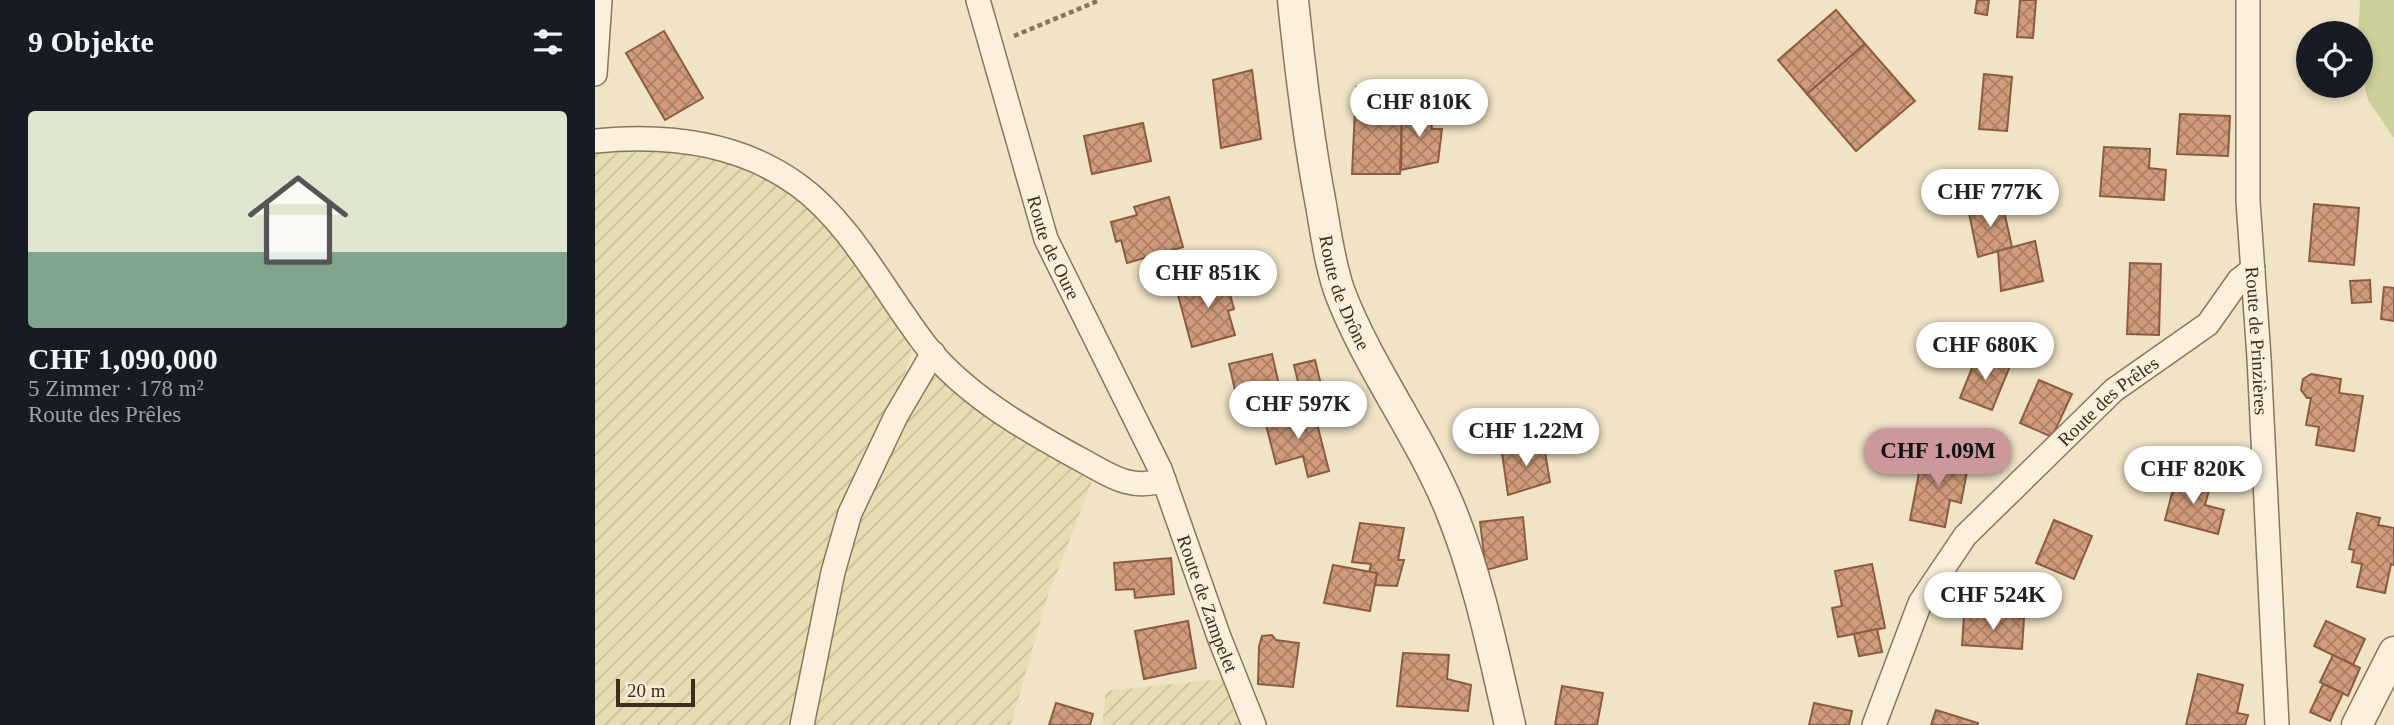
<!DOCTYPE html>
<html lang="de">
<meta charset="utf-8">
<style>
:root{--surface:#171b24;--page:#242831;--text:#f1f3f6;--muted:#9ea1a6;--line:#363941;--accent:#cc989c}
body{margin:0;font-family:Georgia,serif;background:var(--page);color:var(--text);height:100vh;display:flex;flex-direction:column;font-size:26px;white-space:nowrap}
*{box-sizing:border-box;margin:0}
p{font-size:23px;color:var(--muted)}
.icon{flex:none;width:38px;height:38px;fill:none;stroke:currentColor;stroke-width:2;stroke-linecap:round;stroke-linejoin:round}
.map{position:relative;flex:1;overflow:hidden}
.details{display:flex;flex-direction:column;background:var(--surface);width:595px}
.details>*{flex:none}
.controls{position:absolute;left:1701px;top:21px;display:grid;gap:14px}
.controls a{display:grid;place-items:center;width:77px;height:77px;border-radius:50%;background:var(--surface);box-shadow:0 4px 10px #0003;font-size:35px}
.scale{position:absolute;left:21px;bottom:18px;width:79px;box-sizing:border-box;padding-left:7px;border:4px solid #3d2d1f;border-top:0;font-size:19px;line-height:24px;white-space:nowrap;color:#3d2d1f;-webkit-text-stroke:5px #f7edd7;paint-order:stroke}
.price{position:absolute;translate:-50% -60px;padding:0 16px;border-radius:24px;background:#fff;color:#222;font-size:23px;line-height:46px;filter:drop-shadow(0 2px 4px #0008)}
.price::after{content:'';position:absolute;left:50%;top:42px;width:21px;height:16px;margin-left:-10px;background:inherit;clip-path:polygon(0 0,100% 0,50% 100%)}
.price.selected{background:var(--accent);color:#111}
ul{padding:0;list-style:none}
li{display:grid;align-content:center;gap:14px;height:371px;padding:0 28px}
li+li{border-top:2px solid var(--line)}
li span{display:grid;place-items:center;height:217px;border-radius:7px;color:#555}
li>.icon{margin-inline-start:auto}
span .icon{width:126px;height:126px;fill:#fffc;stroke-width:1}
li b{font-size:30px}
h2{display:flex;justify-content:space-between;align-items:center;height:84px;padding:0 28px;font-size:30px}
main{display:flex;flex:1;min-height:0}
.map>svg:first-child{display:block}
.farmland{fill:url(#farmland-furrows)}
.green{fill:#cbcf99}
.building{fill:url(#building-cross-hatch);stroke:#8d5c3f;stroke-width:2}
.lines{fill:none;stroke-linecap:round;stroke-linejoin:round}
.minor-casing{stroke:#8d745b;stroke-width:26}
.tertiary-casing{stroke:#8d745b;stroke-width:33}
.path{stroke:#8d745b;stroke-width:4.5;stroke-dasharray:5 3.5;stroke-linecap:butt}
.minor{stroke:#faf0db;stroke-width:23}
.tertiary{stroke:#faf0db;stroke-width:30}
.labels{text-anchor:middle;stroke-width:5;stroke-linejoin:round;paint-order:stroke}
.street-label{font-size:19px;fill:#3d2d1f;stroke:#f7edd7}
</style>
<main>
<section class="details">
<h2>9 Objekte<svg class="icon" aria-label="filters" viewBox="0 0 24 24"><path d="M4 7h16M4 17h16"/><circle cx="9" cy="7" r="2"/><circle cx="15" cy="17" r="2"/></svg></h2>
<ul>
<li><span style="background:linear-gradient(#dfe7d0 65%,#7fa58c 0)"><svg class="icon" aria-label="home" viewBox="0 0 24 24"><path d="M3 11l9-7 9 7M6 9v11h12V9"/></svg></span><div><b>CHF 1,090,000</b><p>5 Zimmer · 178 m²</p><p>Route des Prêles</p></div></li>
</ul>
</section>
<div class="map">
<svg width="1799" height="725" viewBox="0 0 1799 725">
<defs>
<pattern id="farmland-furrows" width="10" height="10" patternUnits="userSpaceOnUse" patternTransform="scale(1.75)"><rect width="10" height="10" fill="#e6ddb3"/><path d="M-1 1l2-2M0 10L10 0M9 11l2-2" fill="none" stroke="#c6be9a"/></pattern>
<pattern id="building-cross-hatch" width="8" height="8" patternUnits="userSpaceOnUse" patternTransform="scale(1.75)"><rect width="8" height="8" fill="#d09c7b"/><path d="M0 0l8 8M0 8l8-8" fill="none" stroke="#aa8064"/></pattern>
</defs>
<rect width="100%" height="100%" fill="#f0e3c6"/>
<g class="farmland">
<polygon points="57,146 151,167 193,189 231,222 315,341 316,355 308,380 254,496 200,725 0,725 0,149"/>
<polygon points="343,376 499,476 451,601 416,725 213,725 260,521 327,394 337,379"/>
<polygon points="627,679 644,725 507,725 511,691"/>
</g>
<polygon class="green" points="1765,0 1799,0 1799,138 1773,100 1766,74 1766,33 1763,31"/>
<g class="building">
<polygon points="1382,0 1394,0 1392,15 1380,13"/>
<polygon points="1425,0 1441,0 1438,38 1422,37"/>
<polygon points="1241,10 1270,44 1212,94 1183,60"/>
<polygon points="69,31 108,98 70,120 31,53"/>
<polygon points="1270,44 1320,101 1261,151 1212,94"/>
<polygon points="657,70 666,139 626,148 618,80"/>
<polygon points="1389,74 1417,77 1412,131 1384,129"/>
<polygon points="808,81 805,174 757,174 761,87"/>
<polygon points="831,107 830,119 836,122 837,129 847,129 843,162 806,170 807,108"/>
<polygon points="1585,114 1635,116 1633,156 1582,154"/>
<polygon points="548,123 556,161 497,174 489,136"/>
<polygon points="1509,147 1555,149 1554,168 1571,170 1569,200 1505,196"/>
<polygon points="574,197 588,247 532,263 526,240 521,242 516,222 542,215 539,207"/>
<polygon points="1407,202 1417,247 1383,257 1373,208"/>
<polygon points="1719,204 1764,208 1759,265 1714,261"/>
<polygon points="1440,241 1448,281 1406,291 1403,251"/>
<polygon points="1535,263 1566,264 1564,335 1532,334"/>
<polygon points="629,272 639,309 633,311 640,335 597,347 583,295 593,293 591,283"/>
<polygon points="1775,280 1776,302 1757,303 1755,281"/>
<polygon points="1789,287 1799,288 1799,321 1786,319"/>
<polygon points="1383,353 1415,366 1397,410 1365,398"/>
<polygon points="677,354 686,394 643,403 634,364"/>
<polygon points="720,360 726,385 705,390 699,365"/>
<polygon points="1716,374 1746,379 1744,393 1768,396 1759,451 1721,445 1724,427 1711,425 1716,398 1712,398 1706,390 1708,379"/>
<polygon points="1444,380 1477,394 1457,437 1425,423"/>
<polygon points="718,408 734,471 713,477 708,456 681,464 670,421"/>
<polygon points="948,440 955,482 913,495 907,453"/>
<polygon points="1328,452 1374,461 1366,503 1355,500 1350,527 1315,520"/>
<polygon points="1582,474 1616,483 1610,505 1629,510 1623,534 1570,520"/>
<polygon points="1762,513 1785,518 1783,525 1799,528 1799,565 1796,564 1790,593 1762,587 1767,564 1757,562 1759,550 1754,549"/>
<polygon points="928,517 932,559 891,570 885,522"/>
<polygon points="1459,520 1497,536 1479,579 1441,563"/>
<polygon points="765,523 809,528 803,560 809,560 802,586 780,585 782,573 774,573 776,564 757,562"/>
<polygon points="576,558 579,594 540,598 539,589 521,590 519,563"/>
<polygon points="1277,564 1290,628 1243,637 1237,608 1247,606 1240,571"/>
<polygon points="738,565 782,573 775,611 729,603"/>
<polygon points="1369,615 1429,618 1427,649 1367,645"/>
<polygon points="593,621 601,668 549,679 540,631"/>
<polygon points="1731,621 1770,639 1758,665 1719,646"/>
<polygon points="1282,629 1287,652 1264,656 1259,634"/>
<polygon points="677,635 681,640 704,643 698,687 663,684 664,647 667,636"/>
<polygon points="808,653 854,655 852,679 876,685 873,711 802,706"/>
<polygon points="1738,655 1765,668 1753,696 1725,682"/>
<polygon points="1603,674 1648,685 1642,713 1653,715 1650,725 1591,725"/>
<polygon points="1728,684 1748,693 1735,721 1715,712"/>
<polygon points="967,686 1008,693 1002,725 960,725"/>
<polygon points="461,703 498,714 495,725 454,725"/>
<polygon points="1219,703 1257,711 1254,725 1214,725"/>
<polygon points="1341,710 1383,723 1382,725 1336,725"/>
</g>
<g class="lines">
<defs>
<g id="minor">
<path id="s1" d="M383,0L451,239L565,469L624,637L659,725"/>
<path id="s2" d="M1653,0V201L1664,358L1682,725"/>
<polyline points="0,74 5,0"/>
<path d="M0,141C71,134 144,142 203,185C256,223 292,296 332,347C370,394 428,428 481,457C512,473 533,492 569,480"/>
<polyline points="207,725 238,572 255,513 301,416 338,353"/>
<path id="s3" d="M1279,725L1325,603L1370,536L1519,390L1613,324L1644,280L1658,269"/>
</g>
<g id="tertiary">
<path id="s4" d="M698,0C705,69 713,137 726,205C731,234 735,265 745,293C774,368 823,432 854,506C883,576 898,651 915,725"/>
<polyline points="1762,725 1799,652"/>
</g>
</defs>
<use href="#minor" class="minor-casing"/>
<use href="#tertiary" class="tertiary-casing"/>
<polyline class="path" points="419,36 505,0"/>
<use href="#minor" class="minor"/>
<use href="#tertiary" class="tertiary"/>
</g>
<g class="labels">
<g class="street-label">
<text dy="7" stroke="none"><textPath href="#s1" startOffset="259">Route de Oure</textPath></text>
<text dy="7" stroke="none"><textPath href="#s4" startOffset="298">Route de Drône</textPath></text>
<text dy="7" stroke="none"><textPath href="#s2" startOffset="341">Route de Prinzières</textPath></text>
<text dy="7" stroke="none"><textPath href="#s3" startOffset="408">Route des Prêles</textPath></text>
<text dy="7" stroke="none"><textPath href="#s1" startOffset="648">Route de Zampelet</textPath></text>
</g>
</g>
</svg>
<div class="controls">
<a><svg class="icon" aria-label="locate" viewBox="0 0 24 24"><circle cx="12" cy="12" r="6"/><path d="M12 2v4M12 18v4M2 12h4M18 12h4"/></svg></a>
</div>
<div class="scale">20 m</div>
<b class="price" style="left:824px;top:139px">CHF 810K</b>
<b class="price" style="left:1395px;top:229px">CHF 777K</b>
<b class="price" style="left:613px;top:310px">CHF 851K</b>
<b class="price" style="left:1390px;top:382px">CHF 680K</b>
<b class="price" style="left:703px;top:441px">CHF 597K</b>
<b class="price" style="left:931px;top:468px">CHF 1.22M</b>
<b class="price selected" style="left:1343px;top:488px">CHF 1.09M</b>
<b class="price" style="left:1598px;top:506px">CHF 820K</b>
<b class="price" style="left:1398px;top:632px">CHF 524K</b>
</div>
</main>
